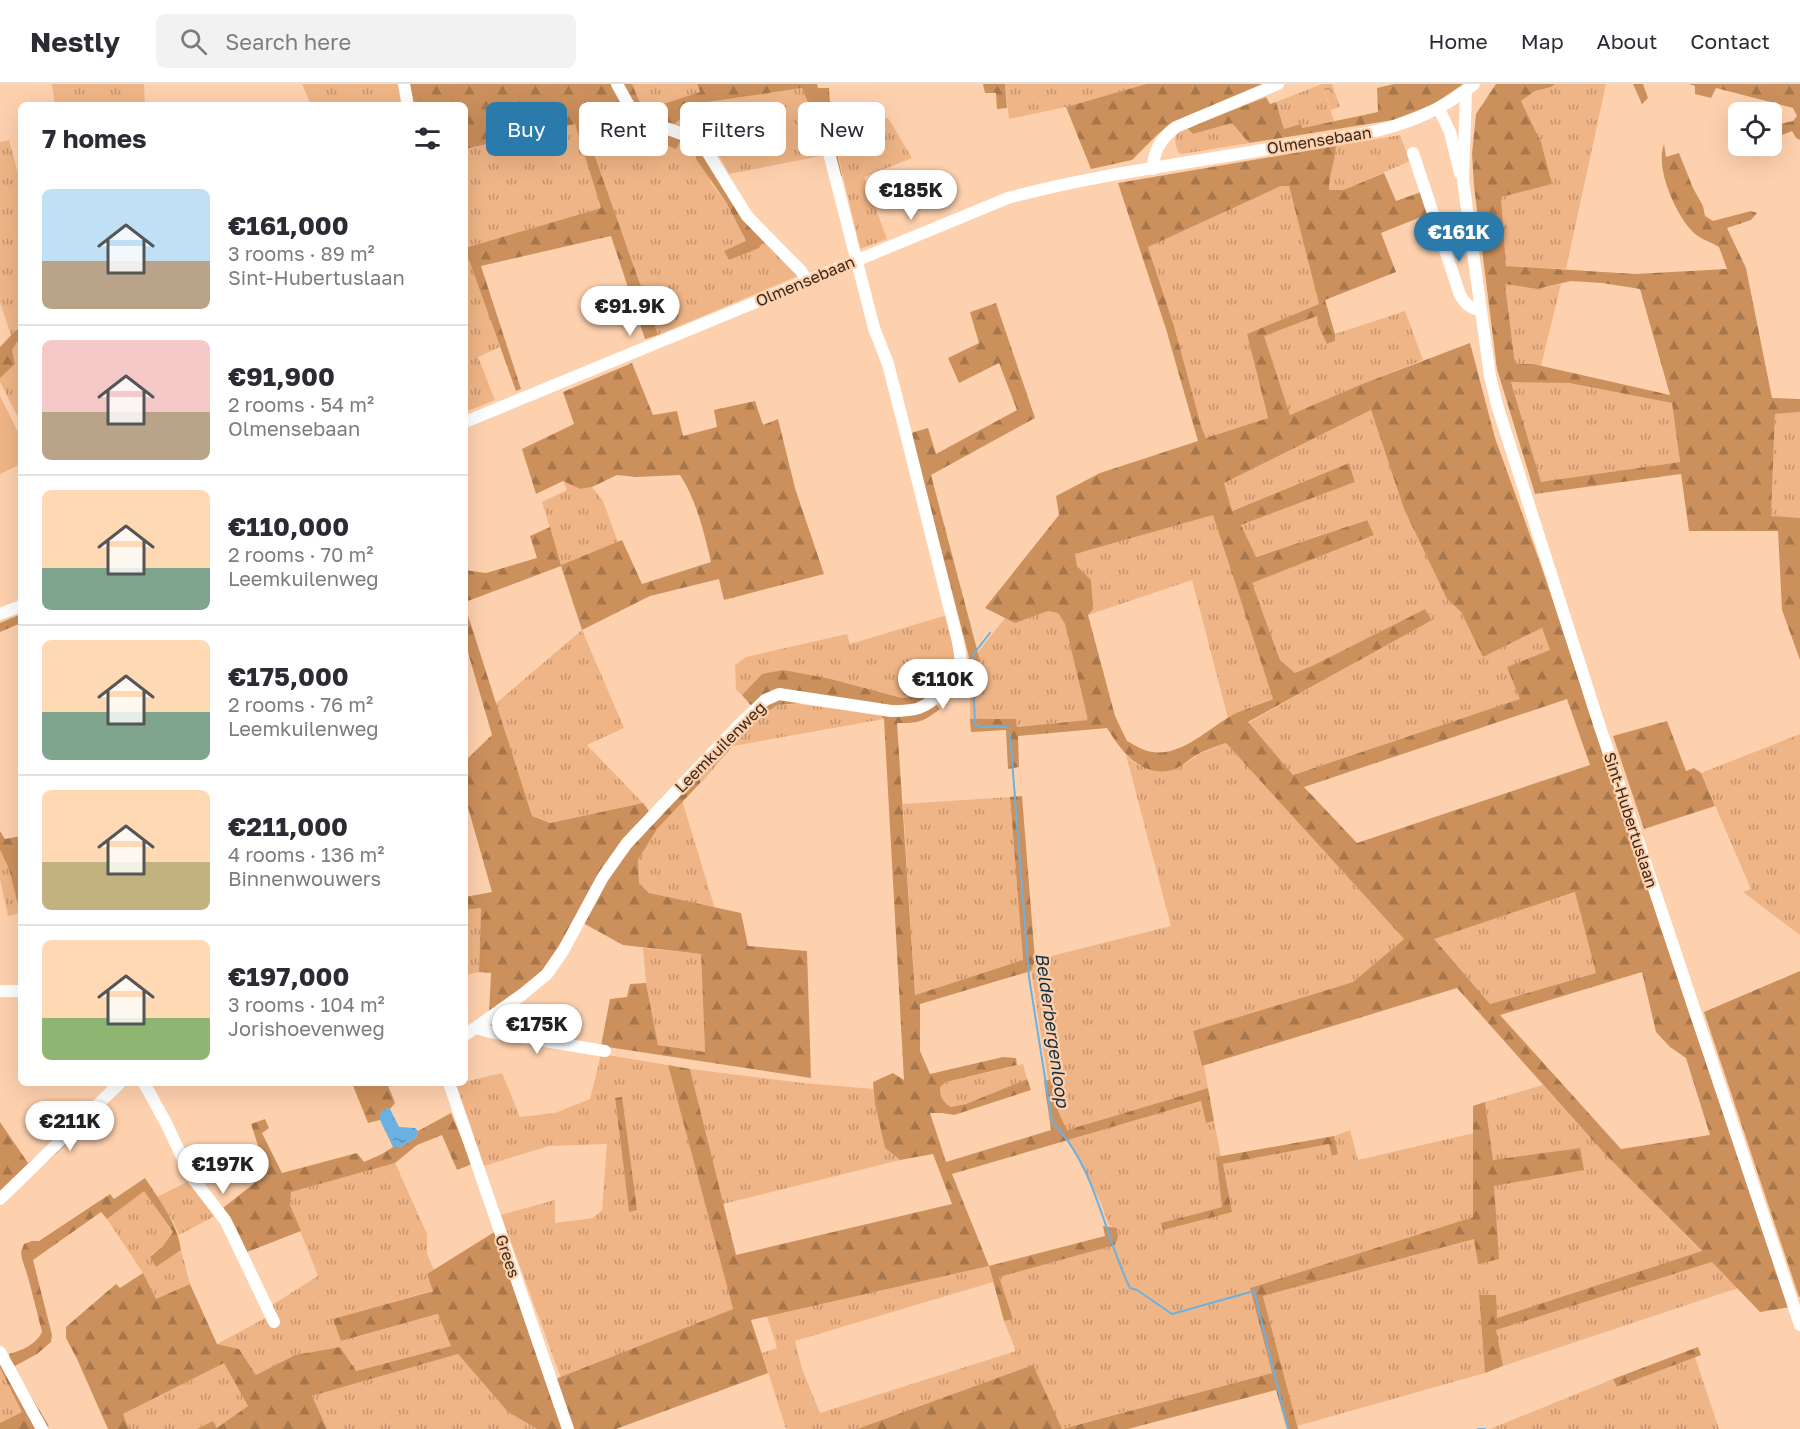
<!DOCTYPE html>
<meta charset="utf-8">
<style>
:root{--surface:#fff;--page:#f2f2f3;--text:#2b2b33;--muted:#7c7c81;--line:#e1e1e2;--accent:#2a7aac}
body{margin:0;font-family:"Golos Text",sans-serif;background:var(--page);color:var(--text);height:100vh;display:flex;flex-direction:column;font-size:22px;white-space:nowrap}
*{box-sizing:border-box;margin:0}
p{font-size:20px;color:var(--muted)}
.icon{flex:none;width:33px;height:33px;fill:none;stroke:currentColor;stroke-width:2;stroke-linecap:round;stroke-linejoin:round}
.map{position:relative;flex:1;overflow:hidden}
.side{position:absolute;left:18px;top:18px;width:450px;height:984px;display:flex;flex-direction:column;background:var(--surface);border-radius:9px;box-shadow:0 6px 24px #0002}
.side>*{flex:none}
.hud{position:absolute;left:486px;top:18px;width:570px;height:54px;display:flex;gap:12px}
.tools{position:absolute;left:1728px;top:18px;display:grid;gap:12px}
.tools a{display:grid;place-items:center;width:54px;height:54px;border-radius:9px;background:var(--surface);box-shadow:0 6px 24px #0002;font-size:30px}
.price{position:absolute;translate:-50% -51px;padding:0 14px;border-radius:21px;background:#fff;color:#222;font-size:20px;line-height:39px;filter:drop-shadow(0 2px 3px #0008)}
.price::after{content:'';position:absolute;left:50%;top:36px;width:18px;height:14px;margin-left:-9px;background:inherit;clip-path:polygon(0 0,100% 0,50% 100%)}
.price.current{background:var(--accent);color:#fff}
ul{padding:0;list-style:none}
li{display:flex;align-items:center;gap:18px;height:150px;padding:0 24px}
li+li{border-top:2px solid var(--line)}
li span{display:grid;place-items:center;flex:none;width:168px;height:120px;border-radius:9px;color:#555}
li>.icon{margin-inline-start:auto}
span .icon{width:72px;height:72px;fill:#fffc;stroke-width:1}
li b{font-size:26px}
h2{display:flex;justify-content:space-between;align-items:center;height:72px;padding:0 24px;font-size:26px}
.chip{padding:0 21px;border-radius:9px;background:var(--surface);box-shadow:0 6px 24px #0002;font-size:21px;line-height:54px}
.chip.current{background:var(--accent);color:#fff}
header{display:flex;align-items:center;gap:36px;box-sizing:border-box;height:84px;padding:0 30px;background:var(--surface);border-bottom:2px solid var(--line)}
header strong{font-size:28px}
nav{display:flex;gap:33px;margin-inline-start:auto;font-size:21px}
.search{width:420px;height:54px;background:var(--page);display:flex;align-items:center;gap:15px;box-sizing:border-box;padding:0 21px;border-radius:9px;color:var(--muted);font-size:22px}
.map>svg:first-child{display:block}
.grass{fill:url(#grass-tufts);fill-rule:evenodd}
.forest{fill:url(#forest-firs);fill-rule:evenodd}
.park{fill:url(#park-crowns)}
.pitch{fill:#efb586}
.water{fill:url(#water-ripples)}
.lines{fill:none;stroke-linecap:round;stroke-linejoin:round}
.stream{stroke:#6bb1e1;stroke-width:2}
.minor{stroke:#fff;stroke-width:12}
.labels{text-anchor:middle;stroke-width:4.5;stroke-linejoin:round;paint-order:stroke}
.street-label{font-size:16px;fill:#39281b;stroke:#fed1ae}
.water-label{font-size:18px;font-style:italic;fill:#0f2f43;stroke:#fed1ae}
</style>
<header>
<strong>Nestly</strong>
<div class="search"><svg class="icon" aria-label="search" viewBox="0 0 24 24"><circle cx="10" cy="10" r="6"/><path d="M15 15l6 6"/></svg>Search here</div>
<nav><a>Home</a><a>Map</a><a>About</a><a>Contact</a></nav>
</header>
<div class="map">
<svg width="1800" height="1345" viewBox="0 0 1800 1345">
<defs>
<pattern id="grass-tufts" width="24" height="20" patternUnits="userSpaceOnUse" patternTransform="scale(1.5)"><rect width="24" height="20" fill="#efb586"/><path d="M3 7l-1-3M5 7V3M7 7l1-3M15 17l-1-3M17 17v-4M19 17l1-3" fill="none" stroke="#c3936d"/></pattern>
<pattern id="forest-firs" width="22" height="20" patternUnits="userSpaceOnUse" patternTransform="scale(1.5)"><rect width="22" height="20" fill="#cc905c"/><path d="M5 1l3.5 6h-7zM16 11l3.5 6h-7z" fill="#a7764b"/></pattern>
<pattern id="park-crowns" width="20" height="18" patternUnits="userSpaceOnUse" patternTransform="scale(1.5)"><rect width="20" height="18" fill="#efb586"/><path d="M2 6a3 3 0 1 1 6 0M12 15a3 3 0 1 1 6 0" fill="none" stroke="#c3936d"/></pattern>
<pattern id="water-ripples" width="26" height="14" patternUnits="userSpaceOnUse" patternTransform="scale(1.5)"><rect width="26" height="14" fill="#6bb1e1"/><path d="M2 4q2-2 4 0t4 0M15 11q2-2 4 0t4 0" fill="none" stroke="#5990b6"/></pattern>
</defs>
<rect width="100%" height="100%" fill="#fed1ae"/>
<g class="grass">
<polygon points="52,0 144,0 145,21 55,21"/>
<polygon points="302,0 398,0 401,21 311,21"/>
<polygon points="631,0 697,0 701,8 660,21 641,21"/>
<polygon points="1005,0 1146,0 1066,23 1009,35"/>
<polygon points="1322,0 1334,37 1302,44 1300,41 1284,45 1276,18"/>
<polygon points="1555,0 1606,0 1566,185 1506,182 1501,113 1552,100 1541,58 1521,17 1535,7 1551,3"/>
<path d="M803,4L823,53L826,71L729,90C716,62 702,51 674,40L701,19Z"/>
<polygon points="878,26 880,34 888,34 912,74 864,93 887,155 860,165 833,50 837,47 835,37"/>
<polygon points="609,37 642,49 683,52 703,66 711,99 726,118 746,158 724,167 729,176 765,155 800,191 658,251 582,39"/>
<polygon points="575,39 601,124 465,164 465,65"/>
<path d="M1232,39L1249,59L1182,70L1179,69C1173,58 1173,48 1187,44L1193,50Z"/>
<path d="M1400,51L1410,77L1343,106H1329C1329,90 1335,78 1336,62Z"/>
<polygon points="9,56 18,89 21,88 21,244 11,251 0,219 0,58"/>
<polygon points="1281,102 1289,102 1319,220 1247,250 1268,334 1206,354 1202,345 1174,242 1148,163"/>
<polygon points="465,175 469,175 500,263 478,273 495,316 465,328"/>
<polygon points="1505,200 1537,205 1561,200 1541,282 1515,280"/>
<polygon points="1405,227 1423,276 1362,300 1290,331 1263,252 1317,232 1318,241 1328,260 1335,257 1335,250"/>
<polygon points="21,256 21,339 0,298 0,294 15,280 12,266 17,258"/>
<polygon points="1511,297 1569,299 1672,319 1680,378 1541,399"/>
<polygon points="1371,326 1404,425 1447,515 1461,528 1483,573 1542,544 1550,566 1521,615 1293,691 1248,639 1432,535 1425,525 1314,581 1295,589 1280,576 1252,499 1374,451 1366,436 1255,473 1241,441 1355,398 1349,379 1231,427 1224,399"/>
<polygon points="1800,328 1800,436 1771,432 1775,330"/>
<polygon points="563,396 579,405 592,403 603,417 618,458 561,481 542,418 567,406"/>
<polygon points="1213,430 1273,615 1247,624 1228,634 1192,496 1088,531 1091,496 1077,482 1075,470"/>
<polygon points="1048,527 1058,529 1065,540 1088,636 1017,643 1016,635 970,635 970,606 975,597 978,568 1005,534 1015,539"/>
<polygon points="947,531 956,576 949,587 929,611 902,614 831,595 762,590 742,611 736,606 735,581 746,573 847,550 850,560"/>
<polygon points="582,546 624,644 587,661 643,719 550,739 532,732 495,620"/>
<polygon points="799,620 880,631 884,635 733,662 702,698 698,692 757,628 762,633 777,621"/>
<polygon points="1800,650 1800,851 1743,808 1751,805 1701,689"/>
<polygon points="1226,659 1404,855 1353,898 1193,947 1202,982 1204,981 1208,1004 1067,1046 1058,1027 1052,995 1048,996 1031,887 1035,876 1171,842 1126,671 1136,680 1154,686 1186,679 1199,670"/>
<polygon points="1010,713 1023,876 915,911 903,720"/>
<polygon points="682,716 715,825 649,809 639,799 638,776 657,745"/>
<polygon points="0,766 9,785 20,829 8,832 0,795"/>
<polygon points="1576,808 1596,889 1490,920 1433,855"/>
<polygon points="481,824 479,888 465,891 465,826"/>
<polygon points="643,864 701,870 705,968 658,961 646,899"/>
<path d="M601,970L668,981L733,1225L561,1294L501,1131L555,1116V1139L593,1134L602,1126L607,1060L549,1062L484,1082L456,1000L502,989L520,1033L555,1029L590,1015ZM622,1014L629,1128L615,1015Z"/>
<path d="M1023,980L1027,995L966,1020L951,1023C943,1018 940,1013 940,1003L946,998Z"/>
<polygon points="690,985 803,999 874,1005 885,1064 900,1076 723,1120"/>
<polygon points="1543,1001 1605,1070 1702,1168 1497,1235 1479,1211 1485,1289 1297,1342 1263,1212 1474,1155 1494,1102 1580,1064 1493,1077 1485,1018"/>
<polygon points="1201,1017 1206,1039 1214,1037 1221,1072 1216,1073 1222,1123 1162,1139 1232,1128 1223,1080 1329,1060 1333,1072 1338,1070 1334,1052 1350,1046 1358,1076 1474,1049 1473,1133 1250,1204 1272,1289 1061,1345 1033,1282 857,1345 786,1345 762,1269 777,1264 767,1232 989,1182 993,1198 795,1257 802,1285 820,1329 1016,1267 1004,1237 1013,1234 998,1193 1114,1161 1112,1142 1109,1142 1101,1119 1068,1056"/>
<polygon points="395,1079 427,1150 427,1170 434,1186 427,1191 434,1206 334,1235 342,1257 439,1230 451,1262 355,1287 340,1263 295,1271 256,1291 239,1265 217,1260 269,1232 274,1244 280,1240 272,1221 318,1192 290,1121 290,1108"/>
<polygon points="189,1097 215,1132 179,1151 173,1137 157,1113"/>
<polygon points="144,1106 173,1149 163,1162 150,1172 156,1183 181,1166 190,1200 156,1215 143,1189 107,1135"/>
<polygon points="1712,1178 1738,1204 1503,1282 1495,1246"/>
<polygon points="458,1270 508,1328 537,1345 327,1345 312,1312"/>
<polygon points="1695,1273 1719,1345 1490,1345 1613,1295 1618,1303"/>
<polygon points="224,1278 248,1322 217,1345 215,1345 217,1344 213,1337 197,1345 129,1345 123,1330"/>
<polygon points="0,1284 23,1328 0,1339"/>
</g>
<g class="forest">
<polygon points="408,0 632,0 641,21 660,21 700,8 697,0 817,0 818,4 829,4 831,34 835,37 837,47 833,51 842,92 839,93 829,53 823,53 802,4 701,19 674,40 647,33 683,52 676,65 609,37 583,39 658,251 645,255 611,152 481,182 521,305 516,307 469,176 465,175 465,164 601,124 575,40 465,65 465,21 412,21"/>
<polygon points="983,0 1005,0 1007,24 997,25 996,9 985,9"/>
<polygon points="1146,0 1266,0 1178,37 1158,50 1132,76 1091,85 1066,23"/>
<polygon points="1394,0 1463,0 1434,20 1393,36 1249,59 1232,39 1193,50 1187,44 1266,13 1270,20 1276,18 1284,45 1301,40 1302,44 1378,28 1377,4"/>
<path d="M1496,0H1555L1551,3L1535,7L1521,17L1541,58L1552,100L1501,113L1506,182L1635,190L1727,185L1719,163C1711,158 1697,154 1691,146C1675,128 1655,84 1664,60L1666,73L1679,69L1693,104L1703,122L1705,132L1713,137L1751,127L1757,129L1751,136L1727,144L1746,184L1772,314L1800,315V328L1775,330L1771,432L1800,434V576L1782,526L1778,447H1689L1681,390L1535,410L1497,285L1474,102L1472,70L1476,30ZM1571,197L1602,199L1640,205L1670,311L1533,280H1515L1505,200L1537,205ZM1511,298L1569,299L1672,319L1680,378L1541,398Z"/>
<polygon points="1633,0 1643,0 1648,14 1642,20"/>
<polygon points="1689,0 1800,0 1800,56 1796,54 1792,47 1772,55 1772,42 1793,37 1797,32 1793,24 1716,4 1711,14 1695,10 1695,2"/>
<path d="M1336,62C1335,78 1329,90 1329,106H1343L1384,89L1396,117L1421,108L1428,130L1381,149L1396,188L1325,216L1335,250V257L1327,260L1318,241L1317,232L1264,252L1290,331L1362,300L1470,259L1495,354L1544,490L1688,926L1790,1223L1760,1228L1712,1178L1496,1246L1503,1282L1485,1289L1479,1211H1496L1497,1234L1702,1167L1605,1070L1457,904L1202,982L1193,947L1353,898L1404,855L1226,659C1217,662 1208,665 1200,669C1190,674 1180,685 1168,687C1138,691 1120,665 1107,644L1018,652L1019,683L1008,685L1006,646L971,648L970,635H1016L1017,643L1088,636L1065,540L1058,529L1048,527L1015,539L985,524L1059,431L1056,412L1100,389L1198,357L1166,245L1118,99ZM1281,102H1289L1319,220L1247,250L1268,334L1206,354L1202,345L1174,242L1148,163ZM1371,326L1404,425L1447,515L1461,528L1483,573L1542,544L1550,566L1507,583L1520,615L1293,691L1248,638L1432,536L1425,525L1314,581L1295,589L1280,576L1252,499L1374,451L1367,436L1256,473L1241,441L1355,398L1349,379L1232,427L1224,399ZM1213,431L1273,615C1258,621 1243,625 1229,633C1207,646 1181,672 1153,668C1143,667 1135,661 1127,657L1115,632L1088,531L1093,525L1091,496L1077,482L1075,470ZM1567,615L1590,681L1357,759L1304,703ZM1575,808L1596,889L1490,920L1434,855ZM1642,888L1656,948L1670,963L1686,974L1710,1051L1621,1065L1500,931Z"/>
<polygon points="703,66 765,155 759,164 729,176 724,167 746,157 726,118 696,75 696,69"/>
<polygon points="996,219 1035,334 931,391 979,573 975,598 970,606 960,606 963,589 969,573 911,349 928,344 936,370 1017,326 999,279 959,299 948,274 979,259 970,228"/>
<polygon points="21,244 21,256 17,258 12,266 15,280 0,294 0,263 15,247"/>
<path d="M632,279L653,331L677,327L683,352L717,343L714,326L755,317L763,341L778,335L795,404L824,490L724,516L719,495L650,512L582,546L561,482L465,518V486L486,489L537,474L530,452L550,443L561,481L622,456L642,500L711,478C704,449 697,417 680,391L636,393L617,391L592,403L580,405L563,397L536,410L522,365L574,340L563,308Z"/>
<polygon points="465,522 532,732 550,739 643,719 649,727 542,887 489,930 491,889 479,888 481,824 465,826 465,813 492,808 465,713 465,677 492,651 465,558"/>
<polygon points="21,530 21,539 0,548 0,539"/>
<path d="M783,586L831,595L902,614L929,611L940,625C922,639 918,639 897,639L915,911L1023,876L1010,713L1022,712L1035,876L1031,887L920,920V967L930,990L1003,973L1016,974L1017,981L946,998L940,1003C940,1013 943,1018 951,1023L966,1020L1027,995L1031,1006L954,1031L942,1029H930L946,1078L1051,1046L1044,997L1052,995L1058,1027L1067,1046L1208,1004L1214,1037L1206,1039L1201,1017L952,1090L989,1182L1105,1152L1103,1142L1117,1144L1118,1153L1115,1161L999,1193L1013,1235L1004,1237L989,1182L751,1236L768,1289L616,1345H537L508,1328L458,1270L312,1312L327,1345H197L213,1337L217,1344L248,1322L224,1279L123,1330L129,1345H108L77,1275L66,1254V1243L116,1200L120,1204L143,1189L156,1215L190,1200L217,1260L239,1265L256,1291L295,1271L340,1263L356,1287L451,1262L438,1230L341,1257L333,1235L433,1207L427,1190L496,1147L548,1298L733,1225L668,981L690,985L736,1171L952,1120L933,1070L900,1076L885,1064L875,1019L873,998L893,989L904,996L884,635L880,631L802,619L777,621L761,633L742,611L762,590Z"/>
<polygon points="1667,637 1686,687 1694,684 1701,689 1715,722 1644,745 1613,652"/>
<polygon points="698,692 701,698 657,745 638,776 639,799 649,809 741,829 748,862 807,867 811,994 601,962 610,915 627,913 630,900 646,899 658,961 705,968 701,870 623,861 583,839 608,795 631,764"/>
<polygon points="0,747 5,755 21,752 19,782 21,796 20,829 9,785 0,766"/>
<polygon points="1800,887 1800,1213 1799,1213 1704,928"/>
<polygon points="352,999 387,999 395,1019 390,1025 386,1024 380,1029 380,1036 368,1039"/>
<polygon points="622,1013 637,1126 629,1128 615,1014"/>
<polygon points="1485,1018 1493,1076 1580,1064 1584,1086 1494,1102 1499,1175 1478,1180 1474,1155 1263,1212 1298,1345 1287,1345 1276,1306 1128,1345 857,1345 1033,1281 1062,1345 1272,1289 1250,1204 1473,1133 1473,1022"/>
<polygon points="451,1029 472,1080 457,1086 442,1051 417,1061 395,1079 291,1108 290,1121 301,1147 247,1168 223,1124 267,1089 251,1040 265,1035 269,1044 262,1049 282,1089 357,1069 364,1078 382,1070 393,1063 400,1063 416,1054 418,1047"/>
<polygon points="0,1038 28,1079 70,1043 77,1051 0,1120"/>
<polygon points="1334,1052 1338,1070 1332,1072 1329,1060 1223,1080 1232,1128 1163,1146 1161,1139 1222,1123 1216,1073"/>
<path d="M145,1094C160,1117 177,1138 181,1166L156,1183L150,1173L163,1162L173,1148L144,1107L107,1135L101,1128L33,1176L52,1251L51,1258L37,1270L15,1282L10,1278L9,1270C22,1266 36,1261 42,1248L28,1193L22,1175L21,1168L24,1160L32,1157H39L110,1110L114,1115Z"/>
<polygon points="1698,1263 1701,1271 1617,1303 1613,1295"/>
<polygon points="0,1271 20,1294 49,1342 44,1345 0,1345 0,1339 22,1328 0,1284"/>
</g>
<polygon class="park" points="1322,0 1332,0 1340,23 1331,26"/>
<polygon class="pitch" points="0,312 21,354 21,380 0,390"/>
<polygon class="water" points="386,1024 390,1025 399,1043 415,1044 418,1047 416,1054 400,1063 393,1063 380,1036 380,1029"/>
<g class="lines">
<g class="stream">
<polyline points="990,549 972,572 975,640 981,643 1009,643"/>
<path d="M1010,650L1029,893L1052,1038C1096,1082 1103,1149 1130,1204L1137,1206L1172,1230L1254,1207L1288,1345"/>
<polyline points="1478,1345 1485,1345"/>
</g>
<g class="minor">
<polyline points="404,0 408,21"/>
<polyline points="617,0 632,27 638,34 690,53 706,66 747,132 801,187 807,196"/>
<polyline points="1466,7 1463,96 1490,292 1497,321 1599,640 1800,1241"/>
<polyline points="1439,25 1450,48 1460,89"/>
<path d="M1413,69L1460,211C1465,219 1470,225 1480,226"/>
<path d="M1153,85C1153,67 1162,53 1176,43L1278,0"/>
<path d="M465,338L1008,114C1093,91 1182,80 1268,65C1344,52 1412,51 1474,0"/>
<polyline points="0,530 21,522"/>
<polyline points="0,907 21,907"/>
<polyline points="476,944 490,948 605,967"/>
<path d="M465,951L523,910L547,890L563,867L603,793L627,759L739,641L765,616L779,610L891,627C900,627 911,627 919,624C936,618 956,594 960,577C961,572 959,564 958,558L907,354L888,280L874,244L829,69"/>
<polyline points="144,999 166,1039 191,1092 225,1136 232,1150 274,1238"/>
<polyline points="449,999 568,1345"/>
<polyline points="0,1115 120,999"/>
<polyline points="0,1268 42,1345"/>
</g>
</g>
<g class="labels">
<g class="street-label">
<text transform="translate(1319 56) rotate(-9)" y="6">Olmensebaan</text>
<text transform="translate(805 197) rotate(-23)" y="6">Olmensebaan</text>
<text transform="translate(720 663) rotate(-45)" y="6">Leemkuilenweg</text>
<text transform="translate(1631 736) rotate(72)" y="6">Sint-Hubertuslaan</text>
<text transform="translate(508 1172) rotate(71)" y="6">Grees</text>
</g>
<g class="water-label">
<text transform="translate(1052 946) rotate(82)" y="6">Belderbergenloop</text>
</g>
</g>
</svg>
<div class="tools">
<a><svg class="icon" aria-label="locate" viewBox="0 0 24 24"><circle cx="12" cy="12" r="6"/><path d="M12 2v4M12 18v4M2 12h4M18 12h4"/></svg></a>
</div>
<b class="price" style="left:911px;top:137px">€185K</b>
<b class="price current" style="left:1459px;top:179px">€161K</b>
<b class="price" style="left:630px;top:253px">€91.9K</b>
<b class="price" style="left:943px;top:626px">€110K</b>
<b class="price" style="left:537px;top:971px">€175K</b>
<b class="price" style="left:70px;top:1068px">€211K</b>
<b class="price" style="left:223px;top:1111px">€197K</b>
<div class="hud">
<a class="chip current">Buy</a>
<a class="chip">Rent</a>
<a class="chip">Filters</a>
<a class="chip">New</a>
</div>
<section class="side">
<h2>7 homes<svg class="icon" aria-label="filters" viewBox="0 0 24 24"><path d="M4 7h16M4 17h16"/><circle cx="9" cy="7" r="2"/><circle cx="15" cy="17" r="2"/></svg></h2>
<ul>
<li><span style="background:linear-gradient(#bfe0f5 60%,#b9a48a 0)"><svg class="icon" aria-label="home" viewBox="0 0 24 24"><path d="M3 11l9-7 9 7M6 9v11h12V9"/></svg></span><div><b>€161,000</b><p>3 rooms · 89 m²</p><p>Sint-Hubertuslaan</p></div></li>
<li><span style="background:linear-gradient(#f6c9c9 60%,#b9a48a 0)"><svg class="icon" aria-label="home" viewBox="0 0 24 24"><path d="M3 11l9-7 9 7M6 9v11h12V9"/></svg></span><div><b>€91,900</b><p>2 rooms · 54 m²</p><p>Olmensebaan</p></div></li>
<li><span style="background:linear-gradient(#ffd9b3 65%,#7fa58c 0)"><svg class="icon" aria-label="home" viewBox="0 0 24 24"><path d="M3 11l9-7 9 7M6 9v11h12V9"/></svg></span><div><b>€110,000</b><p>2 rooms · 70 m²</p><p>Leemkuilenweg</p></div></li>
<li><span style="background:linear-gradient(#ffd9b3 60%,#7fa58c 0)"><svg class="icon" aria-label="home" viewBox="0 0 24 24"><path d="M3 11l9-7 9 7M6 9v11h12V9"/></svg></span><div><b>€175,000</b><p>2 rooms · 76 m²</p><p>Leemkuilenweg</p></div></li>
<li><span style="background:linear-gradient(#ffd9b3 60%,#c2b280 0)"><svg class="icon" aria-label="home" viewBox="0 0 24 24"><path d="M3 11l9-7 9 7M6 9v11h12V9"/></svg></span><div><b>€211,000</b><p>4 rooms · 136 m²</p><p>Binnenwouwers</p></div></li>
<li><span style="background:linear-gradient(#ffd9b3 65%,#8fb573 0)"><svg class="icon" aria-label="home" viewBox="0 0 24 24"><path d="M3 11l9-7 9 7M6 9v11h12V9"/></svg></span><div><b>€197,000</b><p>3 rooms · 104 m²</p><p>Jorishoevenweg</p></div></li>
</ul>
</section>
</div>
